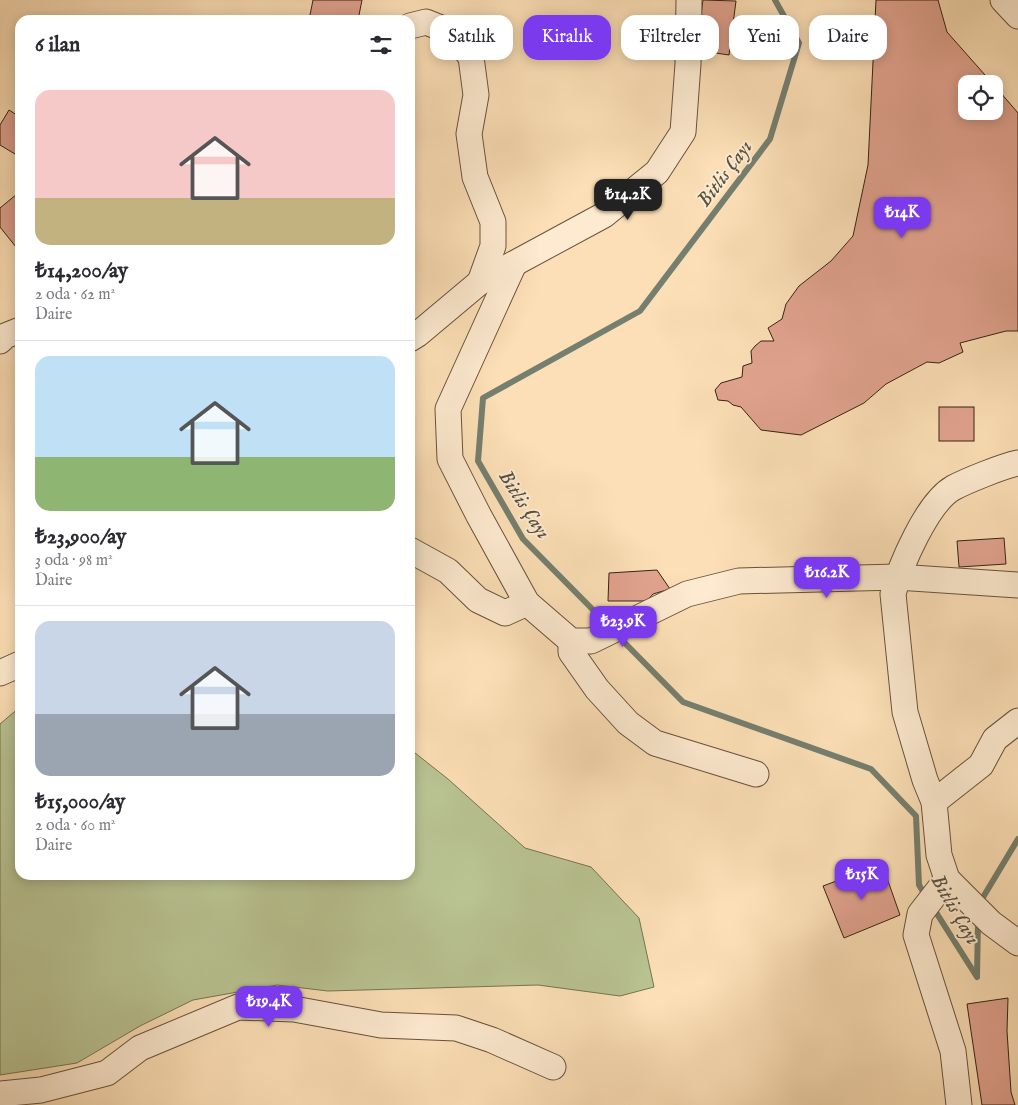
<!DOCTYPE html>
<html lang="tr">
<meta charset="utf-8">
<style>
:root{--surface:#fff;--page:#f2f2f3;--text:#2b2b33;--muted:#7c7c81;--line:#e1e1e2;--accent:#7c3aed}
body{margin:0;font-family:"IM FELL English",serif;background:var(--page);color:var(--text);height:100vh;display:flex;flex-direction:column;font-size:19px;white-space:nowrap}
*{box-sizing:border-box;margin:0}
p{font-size:16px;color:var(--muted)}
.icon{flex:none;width:28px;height:28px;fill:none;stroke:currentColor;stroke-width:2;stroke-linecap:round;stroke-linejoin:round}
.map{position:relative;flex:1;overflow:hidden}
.sheet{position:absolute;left:15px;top:15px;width:400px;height:865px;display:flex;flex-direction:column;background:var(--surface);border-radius:15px;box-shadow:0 2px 12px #0003}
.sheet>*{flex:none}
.top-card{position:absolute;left:430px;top:15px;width:475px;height:45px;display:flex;gap:10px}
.tools{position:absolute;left:958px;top:75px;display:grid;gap:10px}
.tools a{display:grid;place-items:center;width:45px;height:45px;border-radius:10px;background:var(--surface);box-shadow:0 2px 12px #0003;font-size:25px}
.price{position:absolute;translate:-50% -42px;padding:0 11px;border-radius:10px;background:var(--accent);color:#fff;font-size:16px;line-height:32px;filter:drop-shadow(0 1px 2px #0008)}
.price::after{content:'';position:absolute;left:50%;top:30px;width:15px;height:11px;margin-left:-8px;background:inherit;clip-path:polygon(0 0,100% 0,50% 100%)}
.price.selected{background:#222;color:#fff}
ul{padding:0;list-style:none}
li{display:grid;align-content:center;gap:10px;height:265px;padding:0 20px}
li+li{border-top:1px solid var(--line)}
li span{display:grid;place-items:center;height:155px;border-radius:15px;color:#555}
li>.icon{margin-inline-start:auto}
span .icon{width:90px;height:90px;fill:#fffc;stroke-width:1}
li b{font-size:21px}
h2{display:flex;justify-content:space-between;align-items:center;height:60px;padding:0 20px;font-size:21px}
.tag{padding:0 18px;border-radius:15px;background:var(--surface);box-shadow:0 2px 12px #0003;font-size:18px;line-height:45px}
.tag.selected{background:var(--accent);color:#fff}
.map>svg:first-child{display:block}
.green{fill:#b9c392;stroke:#787352}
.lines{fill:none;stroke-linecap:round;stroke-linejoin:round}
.stream{stroke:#757f6f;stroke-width:6}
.building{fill:#e1a38f;stroke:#362311}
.minor-casing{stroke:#68523a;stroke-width:27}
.minor{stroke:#fdead0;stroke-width:25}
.labels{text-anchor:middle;stroke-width:4;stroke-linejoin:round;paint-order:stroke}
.water-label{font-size:20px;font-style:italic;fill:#565140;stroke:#fdead0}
</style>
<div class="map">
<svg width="1018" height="1105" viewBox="0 0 1018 1105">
<rect width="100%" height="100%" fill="#fcdfb6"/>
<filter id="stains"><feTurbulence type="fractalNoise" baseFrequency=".004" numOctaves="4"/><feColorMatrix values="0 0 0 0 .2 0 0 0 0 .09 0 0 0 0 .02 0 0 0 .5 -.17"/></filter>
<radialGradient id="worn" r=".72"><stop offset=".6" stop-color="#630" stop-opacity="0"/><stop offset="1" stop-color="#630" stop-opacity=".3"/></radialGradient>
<polygon class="green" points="20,707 20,875 410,875 410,749 448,779 525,848 591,867 639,918 654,987 620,996 538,985 328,991 277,985 193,1000 140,1026 77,1063 0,1075 0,724"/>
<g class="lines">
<g class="stream">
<polyline points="609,626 523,539 478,461 483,398 640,311 770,139 799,43 775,0"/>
<polyline points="617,635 683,702 871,769 916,816 919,885 927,898"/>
<polyline points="979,904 1018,839"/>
<polyline points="932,906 977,977"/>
<polyline points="977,976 978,921"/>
</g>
</g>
<g class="building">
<polygon points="313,0 362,0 358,20 309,20"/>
<polygon points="703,0 736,1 729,55 696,50"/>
<polygon points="876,0 938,0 947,32 993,84 966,84 966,111 994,111 994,85 1018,113 1018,331 1006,331 960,343 963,352 939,363 927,362 886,384 864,403 801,435 761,430 741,407 733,405 728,401 718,400 715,390 721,383 742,377 743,366 752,363 751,351 755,346 761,341 774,341 768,328 782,319 786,304 799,286 831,261 853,236 868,165"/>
<polygon points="9,110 20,117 20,157 0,145 0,125"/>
<polygon points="17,194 20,197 20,252 0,227 0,208"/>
<rect x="939" y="407" width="35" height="34"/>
<polygon points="20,476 20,519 16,519"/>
<polygon points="1004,538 1006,564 959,567 957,541"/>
<polygon points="657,570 670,589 653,594 647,601 608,601 609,573"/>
<polygon points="882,864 900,915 844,938 823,886"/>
<polygon points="1008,998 1007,1031 1011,1092 1015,1105 982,1105 967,1004"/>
</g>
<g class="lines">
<defs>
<g id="minor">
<polyline points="1003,0 1018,16"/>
<polyline points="410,26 426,22 451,32 471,57 476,95 469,134 475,177 493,222 493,246 480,282"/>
<polyline points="514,264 448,409 450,459 479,516 527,603 571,641 591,641 687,594 739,581 897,577 1018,585"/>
<polyline points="410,339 418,334 480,282 604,215 657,172 683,132 688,64 689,0"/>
<polyline points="0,341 5,336 20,330"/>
<path d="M1018,463C1003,466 966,481 953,488C927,503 900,566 893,594L905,712L925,780L934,802L939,855L947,879L991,923L1018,943"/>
<polyline points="410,550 448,571 478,600 505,613 527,603"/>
<polyline points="571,641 571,652 597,689 628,723 655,743 756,774"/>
<polyline points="0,673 20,664"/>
<polyline points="934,802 981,765 995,739 1018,721"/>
<polyline points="947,879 920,914 916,935 953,1051 959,1105"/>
<polyline points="0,1094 41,1090 107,1073 140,1048 238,1007 294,1009 381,1025 456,1028 492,1040 553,1067"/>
</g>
</defs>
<use href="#minor" class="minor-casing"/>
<use href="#minor" class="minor"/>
</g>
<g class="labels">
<g class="water-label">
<text transform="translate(724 173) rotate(-53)" y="7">Bitlis Çayı</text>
<text transform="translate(525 504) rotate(57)" y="7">Bitlis Çayı</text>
<text transform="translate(956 909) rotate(60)" y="7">Bitlis Çayı</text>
</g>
</g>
<rect width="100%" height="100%" filter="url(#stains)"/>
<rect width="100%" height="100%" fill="url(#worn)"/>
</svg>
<div class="tools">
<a><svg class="icon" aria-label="locate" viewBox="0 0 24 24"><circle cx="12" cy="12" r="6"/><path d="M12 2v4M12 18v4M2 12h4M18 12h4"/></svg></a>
</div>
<b class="price selected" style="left:628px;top:221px">₺14.2K</b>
<b class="price" style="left:902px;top:239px">₺14K</b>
<b class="price" style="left:827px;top:599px">₺16.2K</b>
<b class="price" style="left:623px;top:648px">₺23.9K</b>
<b class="price" style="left:862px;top:901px">₺15K</b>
<b class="price" style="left:269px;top:1028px">₺19.4K</b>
<div class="top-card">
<a class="tag">Satılık</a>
<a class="tag selected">Kiralık</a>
<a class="tag">Filtreler</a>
<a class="tag">Yeni</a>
<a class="tag">Daire</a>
</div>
<section class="sheet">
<h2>6 ilan<svg class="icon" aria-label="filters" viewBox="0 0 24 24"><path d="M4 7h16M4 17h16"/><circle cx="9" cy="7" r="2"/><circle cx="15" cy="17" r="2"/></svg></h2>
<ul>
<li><span style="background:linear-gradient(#f6c9c9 70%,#c2b280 0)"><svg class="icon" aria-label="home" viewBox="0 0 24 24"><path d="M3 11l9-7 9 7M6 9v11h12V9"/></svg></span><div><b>₺14,200/ay</b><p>2 oda · 62 m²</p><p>Daire</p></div></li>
<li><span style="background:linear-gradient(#bfe0f5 65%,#8fb573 0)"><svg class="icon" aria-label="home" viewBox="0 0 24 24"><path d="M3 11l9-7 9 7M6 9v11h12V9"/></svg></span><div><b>₺23,900/ay</b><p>3 oda · 98 m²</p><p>Daire</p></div></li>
<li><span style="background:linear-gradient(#c9d6e8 60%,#9aa5b1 0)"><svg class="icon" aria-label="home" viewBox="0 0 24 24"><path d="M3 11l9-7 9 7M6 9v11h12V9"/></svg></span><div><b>₺15,000/ay</b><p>2 oda · 60 m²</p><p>Daire</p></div></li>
</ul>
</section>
</div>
